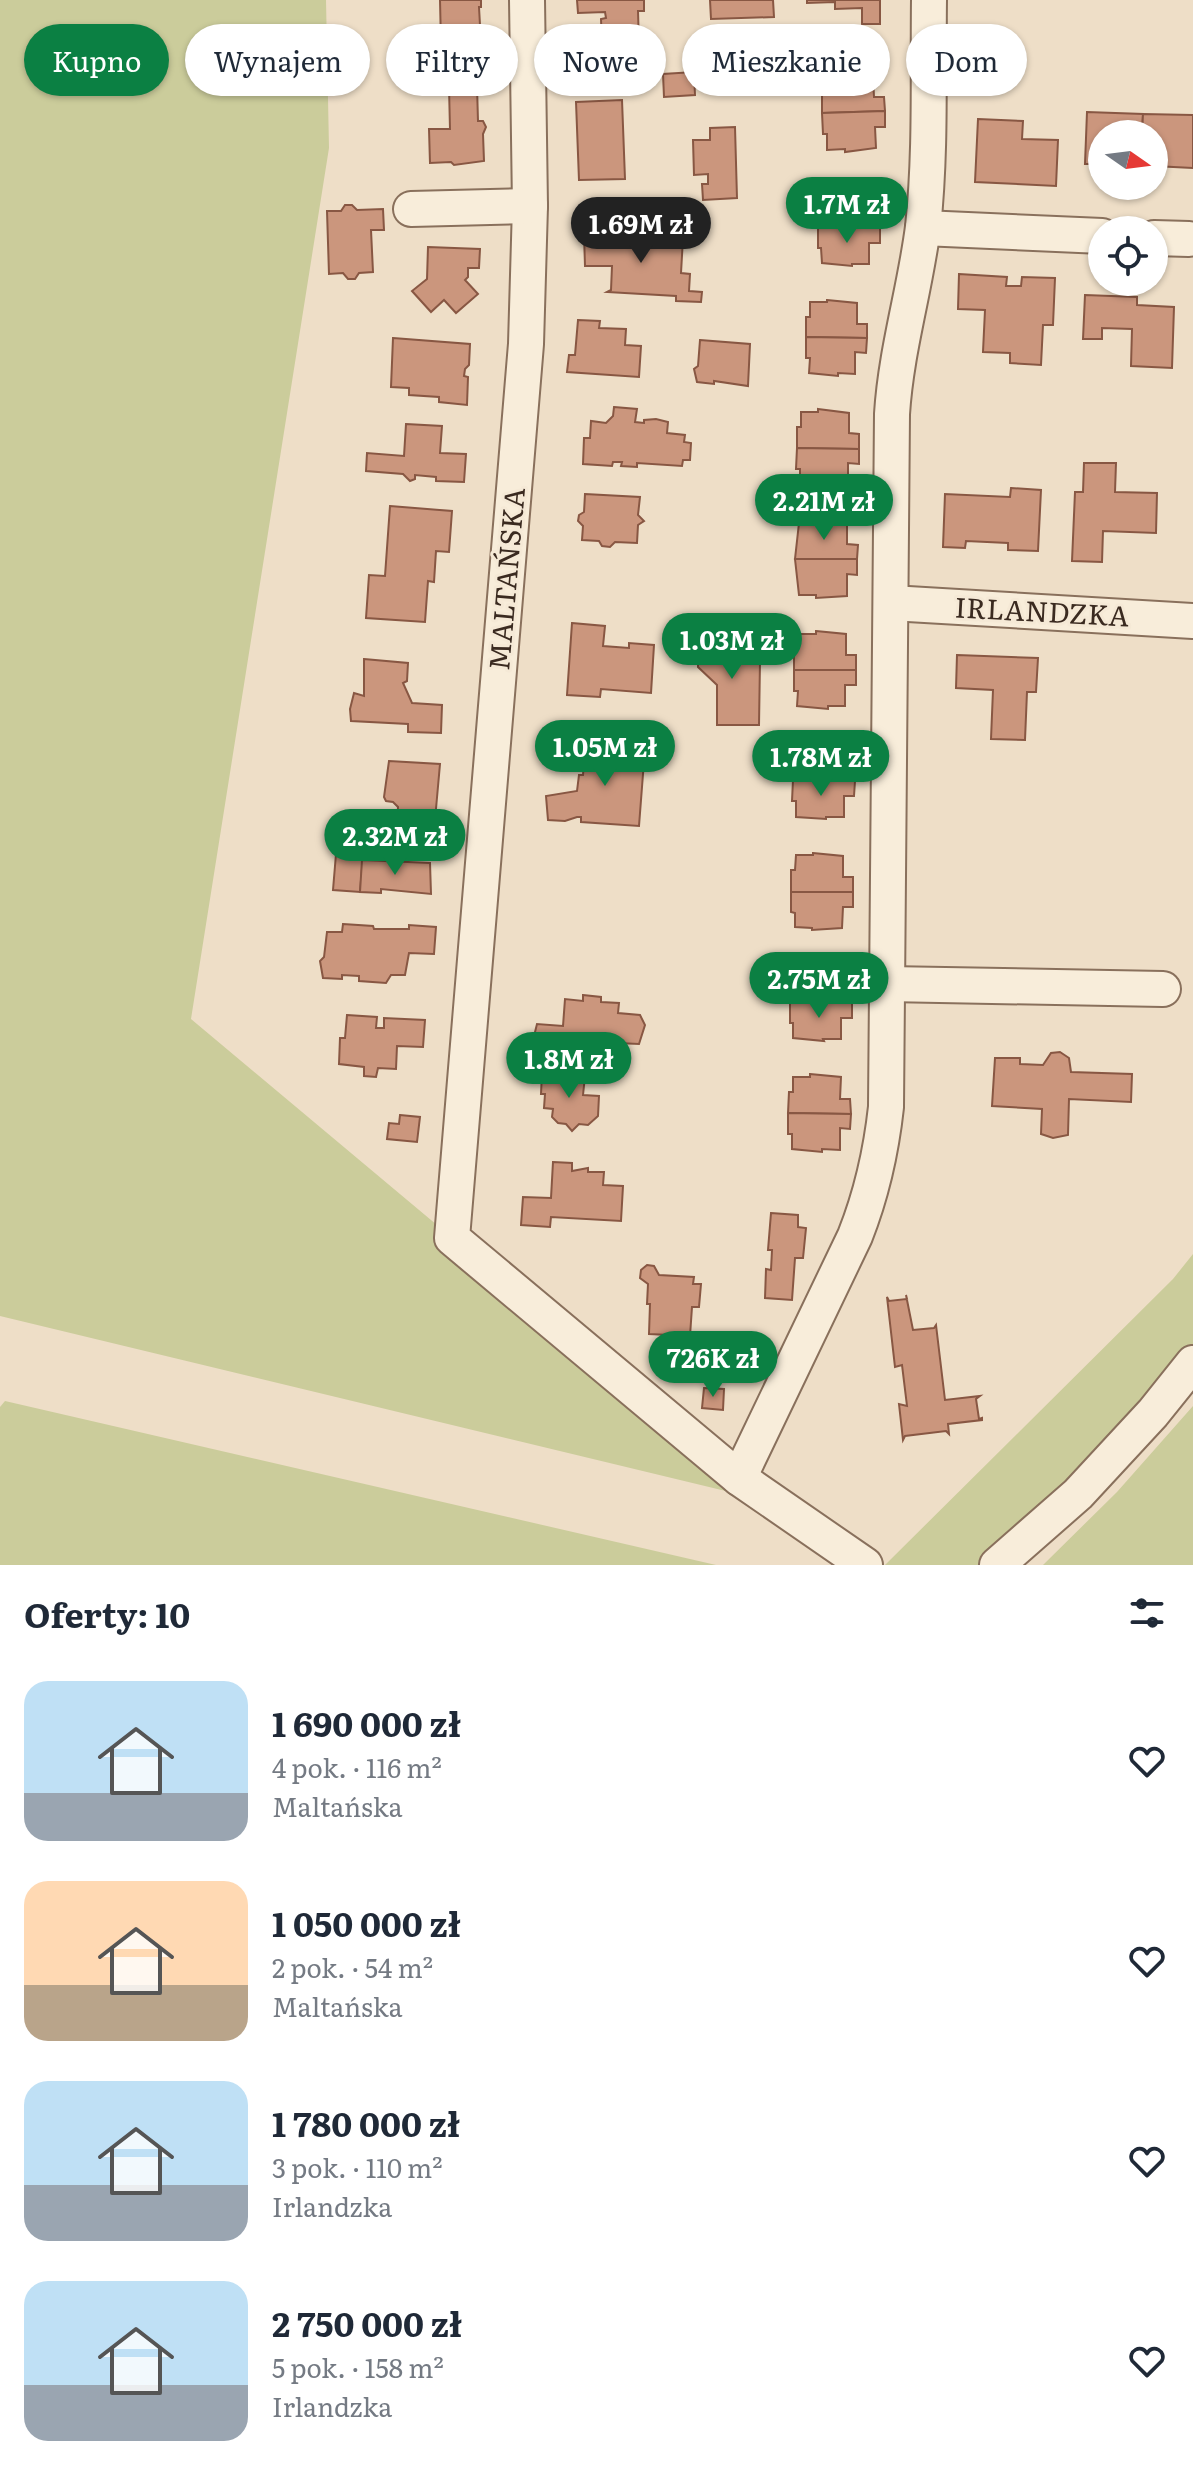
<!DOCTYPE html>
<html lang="pl">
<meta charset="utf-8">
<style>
:root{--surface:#fff;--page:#f6f6f7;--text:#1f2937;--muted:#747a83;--accent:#0b8043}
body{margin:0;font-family:Literata,serif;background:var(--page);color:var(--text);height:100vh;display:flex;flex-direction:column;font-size:30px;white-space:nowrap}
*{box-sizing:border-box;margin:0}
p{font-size:26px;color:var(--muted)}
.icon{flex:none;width:44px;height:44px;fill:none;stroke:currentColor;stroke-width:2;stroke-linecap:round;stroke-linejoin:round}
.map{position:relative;height:1565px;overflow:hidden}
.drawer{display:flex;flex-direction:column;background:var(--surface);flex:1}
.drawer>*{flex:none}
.hud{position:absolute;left:24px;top:24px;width:1146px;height:72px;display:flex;gap:16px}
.needle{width:52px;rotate:104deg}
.tools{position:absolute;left:1088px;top:120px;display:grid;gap:16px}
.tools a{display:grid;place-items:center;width:80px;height:80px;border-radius:50%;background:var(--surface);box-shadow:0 2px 6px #0004;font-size:40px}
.price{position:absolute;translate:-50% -68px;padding:0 18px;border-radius:28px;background:var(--accent);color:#fff;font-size:26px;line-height:52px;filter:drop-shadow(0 2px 4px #0008)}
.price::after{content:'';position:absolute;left:50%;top:48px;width:24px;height:18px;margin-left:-12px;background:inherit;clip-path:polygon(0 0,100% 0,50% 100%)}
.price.on{background:#222;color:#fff}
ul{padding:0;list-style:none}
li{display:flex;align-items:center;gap:24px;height:200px;padding:0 24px}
li span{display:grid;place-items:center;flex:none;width:224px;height:160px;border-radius:24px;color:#555}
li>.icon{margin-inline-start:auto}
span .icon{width:96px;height:96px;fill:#fffc;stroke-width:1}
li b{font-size:34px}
h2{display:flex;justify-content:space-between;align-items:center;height:96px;padding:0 24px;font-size:34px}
.chip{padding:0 28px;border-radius:36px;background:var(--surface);box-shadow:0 2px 6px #0004;font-size:28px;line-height:72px}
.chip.on{background:var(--accent);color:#fff}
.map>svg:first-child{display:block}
.green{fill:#cbcc9b}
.building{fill:#cb967d;stroke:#885743;stroke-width:2}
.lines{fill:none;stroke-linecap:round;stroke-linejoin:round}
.minor-casing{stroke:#89705c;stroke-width:38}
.minor{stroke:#f8edda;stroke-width:34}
.labels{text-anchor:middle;stroke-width:6;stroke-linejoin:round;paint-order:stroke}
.street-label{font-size:28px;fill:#3a2a20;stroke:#f5e9d6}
</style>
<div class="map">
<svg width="1193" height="1565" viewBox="0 0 1193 1565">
<rect width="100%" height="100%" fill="#eedec7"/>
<g class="green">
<polygon points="0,0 326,0 329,148 191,1019 739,1478 775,1503 0,1316"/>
<polygon points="1193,1254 1193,1363 997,1565 885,1565 1173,1279"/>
<polygon points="5,1401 716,1565 0,1565 0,1407"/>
<polygon points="1193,1406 1193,1565 1043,1565 1117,1492"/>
</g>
<g class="building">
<polygon points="440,0 481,0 481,7 479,7 481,43 468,44 466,50 458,50 455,44 441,44"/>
<polygon points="577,0 644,0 644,11 638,11 639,44 602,46 601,19 606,18 605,12 578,13"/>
<polygon points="710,0 773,0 774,17 711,19"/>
<polygon points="807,0 880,0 880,24 862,24 862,8 835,9 835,2 807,3"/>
<polygon points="694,72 695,95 664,97 663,74"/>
<polygon points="842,74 873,76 874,97 884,97 885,111 822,113 822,92 826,92 825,77 842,77"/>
<polygon points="477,86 478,121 483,121 486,127 483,134 484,161 454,165 451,162 430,163 429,129 450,129 449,87"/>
<polygon points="622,100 625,179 579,180 576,102"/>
<polygon points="885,111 885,127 875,127 876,148 845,152 845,149 827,150 827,134 823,134 822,113"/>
<polygon points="1087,112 1143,114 1142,134 1102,134 1102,164 1085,164"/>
<polygon points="1143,114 1193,115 1193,168 1154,166 1154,134 1142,134"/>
<polygon points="978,119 1023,121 1022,139 1058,140 1056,186 975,182"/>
<polygon points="735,127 737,198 703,200 702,184 708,184 708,174 694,175 693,140 710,140 710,128"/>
<polygon points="840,189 870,192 870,213 880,213 880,228 818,227 819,206 822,206 823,191 840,191"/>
<polygon points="345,205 352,205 357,210 383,209 384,230 371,230 373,272 359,273 355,279 348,279 343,273 329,274 327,211 341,211"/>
<polygon points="818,227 880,228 880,243 869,243 869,264 852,264 852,266 822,263 821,248 818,248"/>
<polygon points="635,233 635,244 654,244 654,237 683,238 681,273 690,274 689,291 702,292 701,302 676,301 676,296 607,292 611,290 612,266 585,266 584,234"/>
<polygon points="428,247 480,249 479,268 468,268 468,277 465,280 478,294 456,313 444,300 431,312 412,291 427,279"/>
<polygon points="959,274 1007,277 1006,286 1021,286 1022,277 1055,278 1053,325 1043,325 1041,365 1010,363 1010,353 983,352 985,310 958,309"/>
<polygon points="1085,295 1137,297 1137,305 1174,307 1172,368 1131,366 1132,329 1102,328 1102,339 1083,339"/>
<polygon points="827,300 857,303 857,324 867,324 867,338 806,337 806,317 810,317 810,302 827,302"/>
<polygon points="578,320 600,321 599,328 626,329 625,345 641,346 639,377 567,372 569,355 575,355"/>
<polygon points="806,337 867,338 866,353 855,352 855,374 838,373 838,376 809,373 810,358 806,358"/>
<polygon points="393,338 470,344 469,365 465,369 464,376 468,377 467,405 439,402 439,397 409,395 409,388 391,387"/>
<polygon points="700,340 750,344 748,386 714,381 714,384 697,382 694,369 698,366"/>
<polygon points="614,407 637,409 635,422 644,423 644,420 656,419 668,422 667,433 685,435 684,442 691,443 690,460 683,460 682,466 637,463 637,467 621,466 622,462 613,462 612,466 583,464 584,438 590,438 591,421 606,423 613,416"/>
<polygon points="818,409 849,413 849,433 859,434 859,449 797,448 797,427 801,427 801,412 818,412"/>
<polygon points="406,424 442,426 440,453 466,454 464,482 436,481 436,477 415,475 415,479 410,481 403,474 366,471 367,453 404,456"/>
<polygon points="797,448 859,449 859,464 848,463 848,485 817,487 818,485 800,484 800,469 796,469"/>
<polygon points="1084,463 1116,463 1115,492 1157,493 1156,533 1103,531 1102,562 1072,561 1075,492 1083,492"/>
<polygon points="1011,488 1041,490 1038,551 1008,550 1008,543 966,541 965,548 943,547 945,494 1010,497"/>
<polygon points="585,494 640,497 638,515 644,521 638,525 637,543 615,542 610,547 602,546 599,541 582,540 583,526 578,521 579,515 584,512"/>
<polygon points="390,506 452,511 449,552 436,551 434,582 428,581 425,622 366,618 369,575 385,576"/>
<polygon points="817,520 847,523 847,544 858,545 857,559 795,559 799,523 817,523"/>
<polygon points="795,559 857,559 857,575 847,574 847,596 816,598 816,595 799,595"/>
<polygon points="572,623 605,626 603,646 629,648 629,643 654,645 651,693 601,689 600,697 567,695"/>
<polygon points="816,631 846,634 846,655 856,655 856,670 794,670 794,648 798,648 798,634 816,634"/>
<polygon points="706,639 737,639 737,647 752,661 760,661 759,725 717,725 717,685 698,667 698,648"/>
<polygon points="957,655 1038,658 1036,692 1027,692 1025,740 991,739 993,690 956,688"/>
<polygon points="364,659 408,663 407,681 403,683 412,703 442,705 441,733 408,732 408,724 351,721 350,709 354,693 364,696"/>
<polygon points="794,670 856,670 856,685 845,685 845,706 828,706 828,709 797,706 798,691 794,691"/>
<polygon points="609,742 636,744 636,747 645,748 639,826 581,822 581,817 577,817 565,821 548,820 546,796 577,791 579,775 583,775 585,747 609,749"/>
<polygon points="814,742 845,745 844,766 855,766 855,781 793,780 797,744 814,744"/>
<polygon points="389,761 440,764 434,831 397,828 398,807 393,802 386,801 384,797"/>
<polygon points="793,780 855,781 854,796 844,796 844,817 826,817 826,819 796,817 796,801 792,801"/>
<polygon points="353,826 416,829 415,848 352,845"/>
<polygon points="813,853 843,856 843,877 853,877 853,892 791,892 791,870 795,870 796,855 813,855"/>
<polygon points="336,854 363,856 360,892 333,890"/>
<polygon points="362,860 430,863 431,894 381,889 381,893 360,892"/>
<polygon points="791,892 853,892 853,907 843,907 842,928 812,930 812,928 795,927 795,913 791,912"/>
<polygon points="343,924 373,926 374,929 409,929 409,925 436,927 434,954 409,953 405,975 391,975 386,983 359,981 359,976 342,975 342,979 323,978 320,961 324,957 327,932 342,932"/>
<polygon points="812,964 842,967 842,988 852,988 852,1003 790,1002 790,981 794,981 794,966 811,966"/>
<polygon points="583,995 601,997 601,1002 619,1003 618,1013 640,1015 645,1025 639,1044 617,1043 616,1052 564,1049 563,1054 530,1052 537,1024 563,1026 565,999 583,1001"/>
<polygon points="790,1002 852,1003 852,1018 841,1018 841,1039 823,1039 824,1041 793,1038 793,1023 790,1023"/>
<polygon points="347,1015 377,1017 376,1028 384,1028 384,1018 425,1020 423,1047 397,1046 396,1069 378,1068 376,1077 364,1076 364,1067 339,1064 340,1038 345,1038"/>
<polygon points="1060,1052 1069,1058 1071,1072 1132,1074 1131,1102 1069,1099 1068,1135 1053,1138 1041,1134 1042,1109 992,1106 995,1058 1020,1058 1020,1064 1043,1065 1051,1053"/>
<polygon points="542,1073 585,1076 583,1095 599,1096 598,1116 588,1125 579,1124 572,1131 566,1124 558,1123 552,1117 553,1109 544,1108 545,1094 541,1094"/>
<polygon points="810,1074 841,1077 840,1099 850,1099 851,1114 788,1113 789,1092 793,1092 793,1077 810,1077"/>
<polygon points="788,1113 851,1114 850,1129 840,1128 840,1150 822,1149 822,1152 792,1149 792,1134 788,1134"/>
<polygon points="400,1115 420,1117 417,1142 387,1139 389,1123 399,1124"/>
<polygon points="553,1162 572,1163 572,1171 588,1168 588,1172 604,1172 603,1185 623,1186 621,1221 551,1217 550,1227 521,1225 523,1197 551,1198"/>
<polygon points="771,1213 798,1215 798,1227 806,1228 803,1258 795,1258 792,1300 765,1298 766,1269 771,1270 772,1250 768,1250"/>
<polygon points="647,1265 654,1266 659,1275 694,1277 693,1284 701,1284 699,1307 692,1307 690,1336 649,1334 650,1304 647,1304 648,1284 640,1278 641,1270"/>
<polygon points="906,1295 913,1330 934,1328 936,1325 945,1400 980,1396 976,1399 979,1419 982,1418 982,1420 948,1424 949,1434 946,1431 905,1436 903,1440 899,1404 907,1406 902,1365 895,1367 887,1297 889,1301 907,1299"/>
<polygon points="704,1388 724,1389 723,1410 702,1408"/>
</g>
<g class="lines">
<defs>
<g id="minor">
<polyline points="527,0 530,206 526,344 452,1238 739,1478 865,1565"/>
<polyline points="411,209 530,206"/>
<polyline points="923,228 1102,236"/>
<polyline points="1154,238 1189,239"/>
<polyline points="891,603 1193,621"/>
<polyline points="887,984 1163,989"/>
<path d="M739,1478L855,1236C872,1193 881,1153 886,1107L892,414C896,350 915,290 923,227C931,152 928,75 929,0"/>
<polyline points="997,1565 1078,1494 1153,1413 1193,1363"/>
</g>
</defs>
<use href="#minor" class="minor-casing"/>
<use href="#minor" class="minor"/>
</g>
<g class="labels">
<g class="street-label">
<text transform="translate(507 579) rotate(-85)" y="10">MALTAŃSKA</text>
<text transform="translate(1042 612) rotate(3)" y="10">IRLANDZKA</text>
</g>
</g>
</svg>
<div class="tools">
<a><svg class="needle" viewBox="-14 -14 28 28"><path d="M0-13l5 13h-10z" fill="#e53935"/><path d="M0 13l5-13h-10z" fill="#747a83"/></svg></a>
<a><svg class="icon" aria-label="locate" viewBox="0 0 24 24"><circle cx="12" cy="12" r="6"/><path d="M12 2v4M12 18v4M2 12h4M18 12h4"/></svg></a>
</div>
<b class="price" style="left:847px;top:245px">1.7M zł</b>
<b class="price on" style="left:641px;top:265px">1.69M zł</b>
<b class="price" style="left:824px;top:542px">2.21M zł</b>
<b class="price" style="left:732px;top:681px">1.03M zł</b>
<b class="price" style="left:605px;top:788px">1.05M zł</b>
<b class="price" style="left:821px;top:798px">1.78M zł</b>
<b class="price" style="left:395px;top:877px">2.32M zł</b>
<b class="price" style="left:819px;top:1020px">2.75M zł</b>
<b class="price" style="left:569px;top:1100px">1.8M zł</b>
<b class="price" style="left:713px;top:1399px">726K zł</b>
<div class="hud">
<a class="chip on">Kupno</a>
<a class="chip">Wynajem</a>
<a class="chip">Filtry</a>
<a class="chip">Nowe</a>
<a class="chip">Mieszkanie</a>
<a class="chip">Dom</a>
</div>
</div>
<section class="drawer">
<h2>Oferty: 10<svg class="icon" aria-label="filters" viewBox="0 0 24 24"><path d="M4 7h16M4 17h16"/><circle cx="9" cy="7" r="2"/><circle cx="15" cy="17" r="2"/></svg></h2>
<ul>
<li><span style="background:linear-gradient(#bfe0f5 70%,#9aa5b1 0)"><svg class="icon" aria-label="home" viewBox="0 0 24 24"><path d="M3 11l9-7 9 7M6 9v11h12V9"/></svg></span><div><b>1 690 000 zł</b><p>4 pok. · 116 m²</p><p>Maltańska</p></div><svg class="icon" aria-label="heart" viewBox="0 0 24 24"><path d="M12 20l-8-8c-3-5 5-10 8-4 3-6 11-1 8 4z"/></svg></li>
<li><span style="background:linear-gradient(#ffd9b3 65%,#b9a48a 0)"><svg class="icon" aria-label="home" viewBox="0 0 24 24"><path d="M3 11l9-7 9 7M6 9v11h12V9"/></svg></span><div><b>1 050 000 zł</b><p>2 pok. · 54 m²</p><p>Maltańska</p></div><svg class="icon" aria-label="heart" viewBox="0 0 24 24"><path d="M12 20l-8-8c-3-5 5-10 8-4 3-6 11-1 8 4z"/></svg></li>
<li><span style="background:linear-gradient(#bfe0f5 65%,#9aa5b1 0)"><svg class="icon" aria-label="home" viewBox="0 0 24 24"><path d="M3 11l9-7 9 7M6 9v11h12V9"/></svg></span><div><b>1 780 000 zł</b><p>3 pok. · 110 m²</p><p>Irlandzka</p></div><svg class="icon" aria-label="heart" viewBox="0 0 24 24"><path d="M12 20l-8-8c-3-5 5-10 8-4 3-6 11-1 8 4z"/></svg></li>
<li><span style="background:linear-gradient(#bfe0f5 65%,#9aa5b1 0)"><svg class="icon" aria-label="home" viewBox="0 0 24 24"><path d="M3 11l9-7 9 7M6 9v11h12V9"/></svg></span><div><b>2 750 000 zł</b><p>5 pok. · 158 m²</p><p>Irlandzka</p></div><svg class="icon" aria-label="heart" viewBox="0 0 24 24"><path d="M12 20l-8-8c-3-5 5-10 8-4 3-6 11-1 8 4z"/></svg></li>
</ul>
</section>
